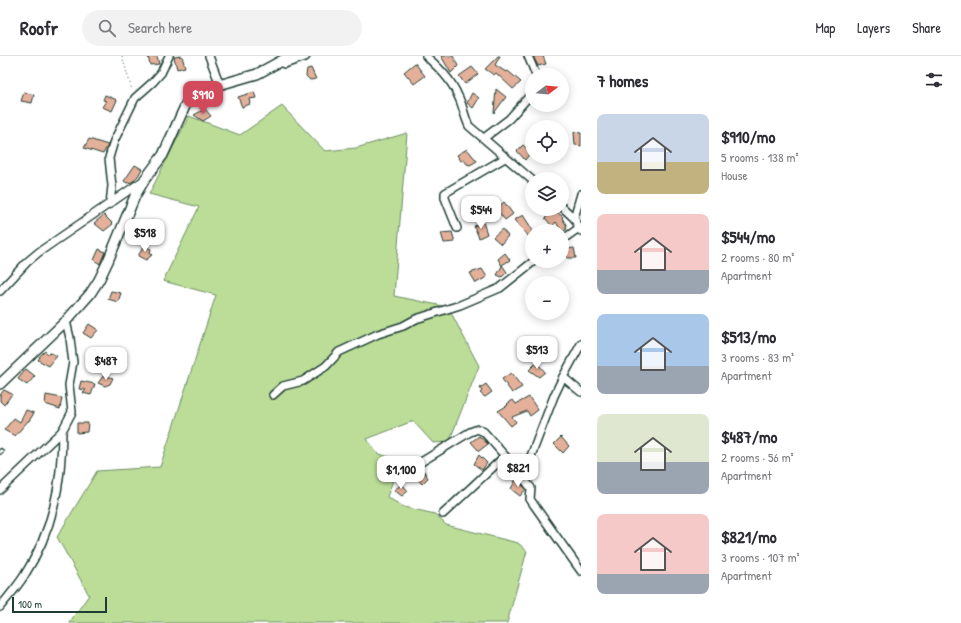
<!DOCTYPE html>
<meta charset="utf-8">
<style>
:root{--surface:#fff;--page:#f2f2f3;--text:#2b2b33;--muted:#7c7c81;--line:#e1e1e2;--accent:#d1495b}
body{margin:0;font-family:"Patrick Hand",sans-serif;background:var(--page);color:var(--text);height:100vh;display:flex;flex-direction:column;font-size:15px;white-space:nowrap}
*{box-sizing:border-box;margin:0}
p{font-size:13px;color:var(--muted)}
.icon{flex:none;width:22px;height:22px;fill:none;stroke:currentColor;stroke-width:2;stroke-linecap:round;stroke-linejoin:round}
.map{position:relative;flex:1;overflow:hidden}
.sheet{display:flex;flex-direction:column;background:var(--surface);width:380px}
.sheet>*{flex:none}
.needle{width:26px;rotate:74deg}
.buttons{position:absolute;left:525px;top:12px;display:grid;gap:8px}
.buttons a{display:grid;place-items:center;width:44px;height:44px;border-radius:50%;background:var(--surface);box-shadow:0 2px 10px #0003;font-size:20px}
.scale{position:absolute;left:12px;bottom:10px;width:95px;box-sizing:border-box;padding-left:4px;border:2px solid #1f3d34;border-top:0;font-size:11px;line-height:14px;white-space:nowrap;color:#1f3d34;-webkit-text-stroke:3px #fff;paint-order:stroke}
.price{position:absolute;translate:-50% -34px;padding:0 9px;border-radius:8px;background:#fff;color:#222;font-size:13px;line-height:26px;filter:drop-shadow(0 1px 2px #0008)}
.price::after{content:'';position:absolute;left:50%;top:24px;width:12px;height:9px;margin-left:-6px;background:inherit;clip-path:polygon(0 0,100% 0,50% 100%)}
.price.selected{background:var(--accent);color:#fff}
ul{padding:0;list-style:none}
li{display:flex;align-items:center;gap:12px;height:100px;padding:0 16px}
li span{display:grid;place-items:center;flex:none;width:112px;height:80px;border-radius:8px;color:#555}
li>.icon{margin-inline-start:auto}
span .icon{width:48px;height:48px;fill:#fffc;stroke-width:1}
li b{font-size:17px}
h2{display:flex;justify-content:space-between;align-items:center;height:48px;padding:0 16px;font-size:17px}
header{display:flex;align-items:center;gap:24px;box-sizing:border-box;height:56px;padding:0 20px;background:var(--surface);border-bottom:1px solid var(--line)}
header strong{font-size:19px}
nav{display:flex;gap:22px;margin-inline-start:auto;font-size:14px}
.search{width:280px;height:36px;background:var(--page);display:flex;align-items:center;gap:10px;box-sizing:border-box;padding:0 14px;border-radius:22px;color:var(--muted);font-size:15px}
main{display:flex;flex:1;min-height:0}
.map>svg:first-child{display:block}
.green{fill:#bbdd97;stroke:#6d8d66}
.building{fill:#e5b099;stroke:#1f3d34}
.lines{fill:none;stroke-linecap:round;stroke-linejoin:round}
.service-casing{stroke:#1f3d34;stroke-width:6}
.minor-casing{stroke:#1f3d34;stroke-width:10}
.tertiary-casing{stroke:#1f3d34;stroke-width:12}
.path{stroke:#1f3d34;stroke-width:1;stroke-dasharray:1 3;stroke-linecap:butt}
.service{stroke:#fff;stroke-width:3.5}
.minor{stroke:#fff;stroke-width:7}
.tertiary{stroke:#fff;stroke-width:9}
</style>
<header>
<strong>Roofr</strong>
<div class="search"><svg class="icon" aria-label="search" viewBox="0 0 24 24"><circle cx="10" cy="10" r="6"/><path d="M15 15l6 6"/></svg>Search here</div>
<nav><a>Map</a><a>Layers</a><a>Share</a></nav>
</header>
<main>
<div class="map">
<svg width="581" height="567" viewBox="0 0 581 567">
<rect width="100%" height="100%" fill="#fff"/>
<filter id="ink" filterUnits="userSpaceOnUse"><feTurbulence type="fractalNoise" baseFrequency=".025" numOctaves="2"/><feDisplacementMap in="SourceGraphic" scale="8" xChannelSelector="R" yChannelSelector="G"/><feConvolveMatrix kernelMatrix="1 2 1 2 8 2 1 2 1" color-interpolation-filters="sRGB"/></filter>
<g filter="url(#ink)">
<polygon class="green" points="282,50 325,95 356,92 407,77 394,240 448,251 479,310 449,386 433,387 413,365 367,383 377,397 400,405 387,441 404,451 435,458 446,469 518,487 527,495 507,567 69,567 89,539 57,481 97,415 160,411 216,239 163,225 199,151 149,138 189,60 240,79"/>
<g class="building">
<polygon points="148,0 157,0 159,8 150,9"/>
<polygon points="182,0 185,11 177,13 174,1"/>
<polygon points="441,0 453,0 458,10 451,17"/>
<polygon points="498,0 500,0 495,9 506,16 508,15 521,26 513,33 496,17 494,19 485,13"/>
<polygon points="533,0 543,0 546,8 538,10"/>
<polygon points="415,7 425,20 414,28 404,16"/>
<polygon points="472,11 478,18 465,28 459,20"/>
<polygon points="311,12 316,23 310,24 306,20 307,13"/>
<polygon points="496,33 506,41 494,57"/>
<polygon points="24,36 34,39 32,47 21,45"/>
<polygon points="254,36 256,42 249,43 250,48 242,51 238,41"/>
<polygon points="472,37 479,42 473,52 467,47"/>
<polygon points="105,39 117,44 112,55 102,51 106,45 103,44"/>
<polygon points="205,53 211,60 203,65 194,59"/>
<polygon points="574,76 581,77 581,90 575,89"/>
<polygon points="89,83 108,89 103,98 84,92"/>
<polygon points="523,89 531,96 525,104 517,95"/>
<polygon points="467,93 477,105 470,109 467,108 464,104 461,105 457,99"/>
<polygon points="135,109 142,113 138,120 132,126 127,127 124,125"/>
<polygon points="504,146 513,158 505,164 496,153"/>
<polygon points="556,155 563,161 562,162 567,170 565,171 567,173 562,176 556,166 552,170 545,162"/>
<polygon points="104,159 113,168 104,175 94,167"/>
<polygon points="523,159 532,173 532,184 514,164"/>
<polygon points="483,166 487,178 479,182 474,170"/>
<polygon points="502,173 508,180 501,188 493,181"/>
<polygon points="452,176 455,186 444,187 441,177"/>
<polygon points="144,190 151,193 150,197 152,199 146,204 138,200"/>
<polygon points="574,192 576,202 567,202 566,193"/>
<polygon points="99,193 105,196 100,208 94,204"/>
<polygon points="505,197 510,204 502,209 507,216 502,221 497,219 502,210 498,203"/>
<polygon points="482,213 487,221 476,227 470,217"/>
<polygon points="111,235 121,237 118,246 108,243"/>
<polygon points="89,268 98,274 91,282 83,277"/>
<polygon points="45,295 48,298 51,297 57,300 49,310 38,304 40,301 39,301"/>
<polygon points="535,308 537,310 539,309 545,316 539,321 529,314"/>
<polygon points="26,313 35,320 27,329 18,323"/>
<polygon points="511,317 522,331 512,337 502,323"/>
<polygon points="104,319 113,322 110,328 105,330 98,327"/>
<polygon points="81,325 95,328 91,339 83,337 86,334 79,333"/>
<polygon points="486,328 492,336 485,341 480,337 482,335 480,332"/>
<polygon points="4,334 12,338 4,349 0,345 0,339"/>
<polygon points="46,339 62,342 60,353 45,348"/>
<polygon points="529,341 538,354 530,360 527,355 512,361 516,366 511,370 498,355 508,349 507,348 513,344 516,348"/>
<polygon points="26,354 34,357 29,365 28,365 15,380 4,374 14,362 20,366"/>
<polygon points="77,367 88,367 87,376 77,377"/>
<polygon points="479,380 488,388 479,395 471,386"/>
<polygon points="561,381 569,390 563,397 554,388"/>
<polygon points="479,399 487,407 482,414 474,408"/>
<polygon points="420,413 422,416 424,415 428,422 422,428 414,419"/>
<polygon points="516,423 526,433 520,440 511,433"/>
<polygon points="402,428 408,435 402,440 394,434"/>
</g>
<g class="lines">
<defs>
<polyline id="service" points="0,396 1,395"/>
<g id="minor">
<polyline points="209,0 220,29"/>
<path d="M426,0C439,12 451,23 458,40C463,49 464,60 469,70L532,124"/>
<polyline points="528,0 536,19"/>
<polyline points="484,82 509,63 532,37"/>
<polyline points="110,148 112,130 109,102 114,85 135,42 153,26 161,17 169,0"/>
<polyline points="562,151 574,162 581,175"/>
<polyline points="574,162 581,138"/>
<polyline points="457,172 445,142 445,137 505,102"/>
<polyline points="562,184 579,172"/>
<polyline points="0,235 27,206 39,196 144,124"/>
<polyline points="563,321 581,336"/>
<polyline points="273,339 283,330 303,325 326,310 339,296 378,278 403,270 416,263 460,249 500,232 534,205"/>
<polyline points="413,411 470,376 478,373 484,376 517,414 525,408 531,400 554,340 563,321 581,288"/>
<polyline points="517,414 531,432 530,443 534,449 581,515"/>
<polyline points="0,434 62,375 72,356 69,329 73,306 72,299 70,282 66,265"/>
<polyline points="443,458 505,400"/>
<path d="M0,551C8,541 17,531 24,520C53,475 62,428 62,375"/>
</g>
<g id="tertiary">
<polyline points="284,7 305,0"/>
<polyline points="0,328 66,265 90,238 99,224 108,205 135,140 145,123 163,99 186,48 191,41 205,33 257,18 290,0"/>
</g>
</defs>
<use href="#service" class="service-casing"/>
<use href="#minor" class="minor-casing"/>
<use href="#tertiary" class="tertiary-casing"/>
<polyline class="path" points="122,0 132,34"/>
<use href="#service" class="service"/>
<use href="#minor" class="minor"/>
<use href="#tertiary" class="tertiary"/>
</g>
</g>
</svg>
<div class="buttons">
<a><svg class="needle" viewBox="-14 -14 28 28"><path d="M0-13l5 13h-10z" fill="#e53935"/><path d="M0 13l5-13h-10z" fill="#7c7c81"/></svg></a>
<a><svg class="icon" aria-label="locate" viewBox="0 0 24 24"><circle cx="12" cy="12" r="6"/><path d="M12 2v4M12 18v4M2 12h4M18 12h4"/></svg></a>
<a><svg class="icon" aria-label="layers" viewBox="0 0 24 24"><path d="M12 4l9 5-9 5-9-5zM3 14l9 5 9-5"/></svg></a>
<a>+</a>
<a>−</a>
</div>
<div class="scale">100 m</div>
<b class="price selected" style="left:203px;top:59px">$910</b>
<b class="price" style="left:481px;top:174px">$544</b>
<b class="price" style="left:145px;top:197px">$518</b>
<b class="price" style="left:537px;top:314px">$513</b>
<b class="price" style="left:106px;top:325px">$487</b>
<b class="price" style="left:518px;top:432px">$821</b>
<b class="price" style="left:401px;top:434px">$1,100</b>
</div>
<section class="sheet">
<h2>7 homes<svg class="icon" aria-label="filters" viewBox="0 0 24 24"><path d="M4 7h16M4 17h16"/><circle cx="9" cy="7" r="2"/><circle cx="15" cy="17" r="2"/></svg></h2>
<ul>
<li><span style="background:linear-gradient(#c9d6e8 60%,#c2b280 0)"><svg class="icon" aria-label="home" viewBox="0 0 24 24"><path d="M3 11l9-7 9 7M6 9v11h12V9"/></svg></span><div><b>$910/mo</b><p>5 rooms · 138 m²</p><p>House</p></div></li>
<li><span style="background:linear-gradient(#f6c9c9 70%,#9aa5b1 0)"><svg class="icon" aria-label="home" viewBox="0 0 24 24"><path d="M3 11l9-7 9 7M6 9v11h12V9"/></svg></span><div><b>$544/mo</b><p>2 rooms · 80 m²</p><p>Apartment</p></div></li>
<li><span style="background:linear-gradient(#a9c7e8 65%,#9aa5b1 0)"><svg class="icon" aria-label="home" viewBox="0 0 24 24"><path d="M3 11l9-7 9 7M6 9v11h12V9"/></svg></span><div><b>$513/mo</b><p>3 rooms · 83 m²</p><p>Apartment</p></div></li>
<li><span style="background:linear-gradient(#dfe7d0 60%,#9aa5b1 0)"><svg class="icon" aria-label="home" viewBox="0 0 24 24"><path d="M3 11l9-7 9 7M6 9v11h12V9"/></svg></span><div><b>$487/mo</b><p>2 rooms · 56 m²</p><p>Apartment</p></div></li>
<li><span style="background:linear-gradient(#f6c9c9 75%,#9aa5b1 0)"><svg class="icon" aria-label="home" viewBox="0 0 24 24"><path d="M3 11l9-7 9 7M6 9v11h12V9"/></svg></span><div><b>$821/mo</b><p>3 rooms · 107 m²</p><p>Apartment</p></div></li>
</ul>
</section>
</main>
